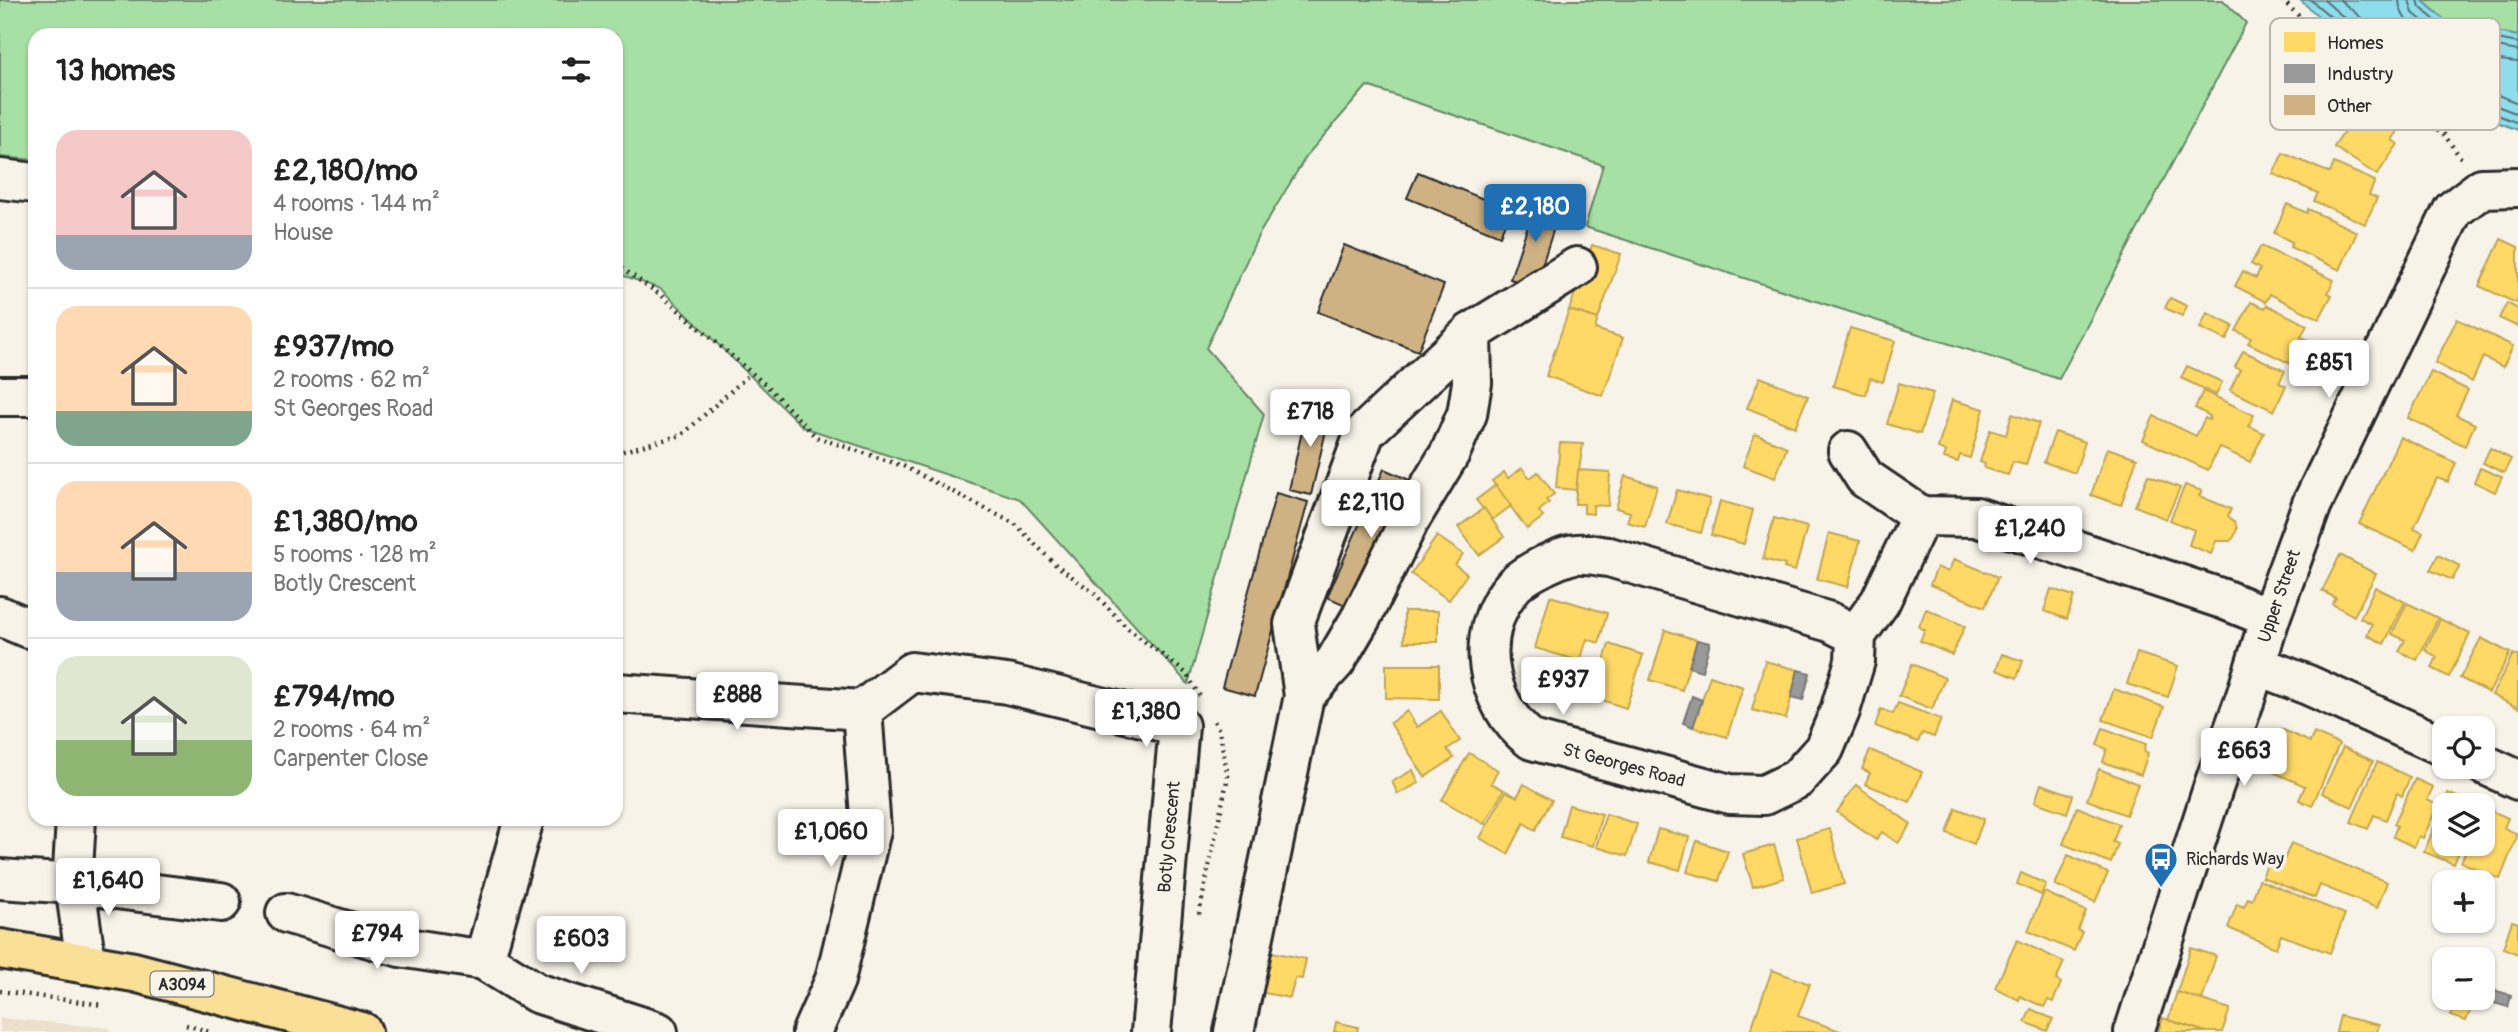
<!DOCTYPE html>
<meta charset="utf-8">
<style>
:root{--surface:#fff;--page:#f6f6f6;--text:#222;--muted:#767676;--line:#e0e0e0;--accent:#1f6fb2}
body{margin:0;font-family:Pangolin,sans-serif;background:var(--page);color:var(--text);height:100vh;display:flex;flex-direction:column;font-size:26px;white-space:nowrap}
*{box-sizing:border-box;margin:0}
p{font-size:23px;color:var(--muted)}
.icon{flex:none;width:38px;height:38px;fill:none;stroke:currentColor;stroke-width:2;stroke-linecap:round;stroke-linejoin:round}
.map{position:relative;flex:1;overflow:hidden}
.drawer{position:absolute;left:28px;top:28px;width:595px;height:798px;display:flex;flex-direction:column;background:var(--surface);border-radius:21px;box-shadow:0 2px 5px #0004}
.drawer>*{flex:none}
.tools{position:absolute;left:2432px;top:716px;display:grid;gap:14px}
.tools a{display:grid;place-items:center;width:63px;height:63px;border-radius:14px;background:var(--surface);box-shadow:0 2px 5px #0004;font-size:35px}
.price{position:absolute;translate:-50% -60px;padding:0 16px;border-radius:7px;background:#fff;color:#222;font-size:23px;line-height:46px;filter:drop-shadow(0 2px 4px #0008)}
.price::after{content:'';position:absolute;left:50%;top:42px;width:21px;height:16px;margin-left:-10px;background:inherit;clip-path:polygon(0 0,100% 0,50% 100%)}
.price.current{background:var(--accent);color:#fff}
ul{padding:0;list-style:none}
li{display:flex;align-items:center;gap:21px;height:175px;padding:0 28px}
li+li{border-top:2px solid var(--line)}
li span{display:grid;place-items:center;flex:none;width:196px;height:140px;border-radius:21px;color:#555}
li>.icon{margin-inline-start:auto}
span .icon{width:84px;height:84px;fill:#fffc;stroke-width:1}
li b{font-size:30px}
h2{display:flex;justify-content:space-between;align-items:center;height:84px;padding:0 28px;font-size:30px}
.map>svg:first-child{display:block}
.built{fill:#ebe0ca}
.green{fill:#a7e0a5;stroke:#698668;stroke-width:2}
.water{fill:#8eddec;stroke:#66969f;stroke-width:2}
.homes{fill:#ffd966;stroke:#bfa554;stroke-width:2}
.industry{fill:#999;stroke:#787878;stroke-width:2}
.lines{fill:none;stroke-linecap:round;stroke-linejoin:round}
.shore{stroke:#537278;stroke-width:2}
.building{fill:#cfb284;stroke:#2b2b2b;stroke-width:2}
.minor-casing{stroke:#2b2b2b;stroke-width:44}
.major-casing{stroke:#2b2b2b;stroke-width:44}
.path{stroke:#2b2b2b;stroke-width:4.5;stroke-dasharray:2 5;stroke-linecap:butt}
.minor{stroke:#f7f3e8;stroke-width:38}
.major{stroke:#fadf96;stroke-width:38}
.labels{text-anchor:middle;stroke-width:7;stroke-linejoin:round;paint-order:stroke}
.shield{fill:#f7f3e8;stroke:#686764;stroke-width:2}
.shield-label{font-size:16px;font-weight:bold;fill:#2b2b2b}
.street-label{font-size:18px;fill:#2b2b2b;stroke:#f7f3e8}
.poi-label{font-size:18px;fill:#2b2b2b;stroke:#f7f3e8;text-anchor:start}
.key{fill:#f7f3e8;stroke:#bab7af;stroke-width:2}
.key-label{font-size:19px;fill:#2b2b2b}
</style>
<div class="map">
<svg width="2518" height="1032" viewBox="0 0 2518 1032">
<rect width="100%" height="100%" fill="#f7f3e8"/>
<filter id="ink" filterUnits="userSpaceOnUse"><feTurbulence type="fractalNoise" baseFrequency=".0143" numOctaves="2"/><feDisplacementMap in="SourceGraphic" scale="14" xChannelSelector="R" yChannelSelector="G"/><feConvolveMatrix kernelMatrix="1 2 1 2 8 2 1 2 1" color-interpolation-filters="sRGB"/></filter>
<g filter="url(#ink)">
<polygon class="built" points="0,1018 110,1028 109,1032 0,1032"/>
<g class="green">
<polygon points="0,0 2223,0 2246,23 2059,379 1585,227 1603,165 1367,86 1307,155 1258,236 1206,348 1264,414 1188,684 1020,499 803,427 661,289 616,273 616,35 35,35 35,160 0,157"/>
<polygon points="2422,0 2518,0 2518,36 2448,23"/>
</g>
<polygon class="water" points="2300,0 2422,0 2448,23 2518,36 2518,130 2411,90 2355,48"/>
<g class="homes">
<polygon points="2333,100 2365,122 2375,106 2403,124 2392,140 2398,144 2377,175 2334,147 2344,132 2322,117"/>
<polygon points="2283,153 2330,173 2334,163 2375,181 2369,195 2377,198 2365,224 2314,201 2318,193 2273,174"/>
<polygon points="2287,204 2307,213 2308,209 2357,232 2340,270 2290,247 2292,242 2274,233"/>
<polygon points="2501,239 2518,247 2518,298 2516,303 2479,286"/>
<polygon points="1592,245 1621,254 1598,319 1569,310"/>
<polygon points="2261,246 2334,280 2328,293 2332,295 2319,319 2270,294 2266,302 2235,286 2243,271 2256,278 2260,269 2251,264"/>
<polygon points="2170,298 2187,306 2182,316 2165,308"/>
<polygon points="2251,302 2265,308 2267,305 2307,325 2301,337 2308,340 2295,366 2248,343 2251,338 2236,331"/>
<polygon points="2507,303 2518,309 2518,327 2499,318"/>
<polygon points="1569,310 1598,319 1595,329 1623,338 1603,396 1546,376"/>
<polygon points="2207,313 2233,326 2226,340 2200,328"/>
<polygon points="2457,319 2513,346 2503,367 2483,357 2472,382 2435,363"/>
<polygon points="1850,328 1895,341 1883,382 1870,378 1866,395 1833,386"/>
<polygon points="2243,351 2285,371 2279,383 2286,386 2274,411 2230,390 2240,370 2235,367"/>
<polygon points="2187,366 2222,382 2216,395 2181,378"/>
<polygon points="2431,372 2468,390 2456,415 2475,424 2465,446 2408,418"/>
<polygon points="1760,377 1808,396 1795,427 1747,408"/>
<polygon points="1899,383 1933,393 1920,434 1887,424"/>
<polygon points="2203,391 2254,415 2249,426 2264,433 2250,462 2219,447 2208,470 2143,440 2154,416 2196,436 2205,418 2209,420 2210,416 2195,408"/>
<polygon points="1952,400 1984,409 1970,458 1960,455 1958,462 1944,458 1946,451 1938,448"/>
<polygon points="2012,414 2039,423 2026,465 2013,462 2008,475 1984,468 1985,464 1980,462 1990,430 2006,435"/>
<polygon points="2055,432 2085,442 2075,473 2044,462"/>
<polygon points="1755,434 1787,447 1775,478 1743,466"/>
<polygon points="2400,437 2456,463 2448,482 2437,478 2414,528 2423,532 2415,550 2359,524"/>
<polygon points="1560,443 1583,444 1576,490 1556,488"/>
<polygon points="2107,448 2137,458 2121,505 2091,495"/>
<polygon points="2490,448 2511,459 2504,473 2483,463"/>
<polygon points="1522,468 1530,478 1538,472 1554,494 1546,500 1549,503 1539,511 1543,517 1527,529 1492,481 1504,472 1508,478"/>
<polygon points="2480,468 2502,477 2495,492 2474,482"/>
<polygon points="1578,470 1610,472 1608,506 1593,505 1593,514 1584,513 1584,504 1575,504"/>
<polygon points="2148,475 2180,488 2166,519 2135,506"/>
<polygon points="1625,476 1657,486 1645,527 1627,522 1630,512 1616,508"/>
<polygon points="1496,485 1511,506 1492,520 1476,500"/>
<polygon points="2185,485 2202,491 2199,496 2231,509 2228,516 2235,522 2237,529 2234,537 2230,541 2216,541 2211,554 2189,545 2194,530 2170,520"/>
<polygon points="1677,490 1710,499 1701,533 1667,524"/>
<polygon points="1720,501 1753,510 1744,544 1711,535"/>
<polygon points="1484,508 1504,537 1479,555 1458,527"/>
<polygon points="1774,518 1807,527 1795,571 1784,568 1785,565 1763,559"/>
<polygon points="1829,533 1860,541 1848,587 1817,579"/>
<polygon points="1437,536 1463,554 1455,565 1467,574 1449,600 1411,574"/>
<polygon points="2340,555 2376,574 2354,616 2332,604 2336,598 2322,591"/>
<polygon points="2438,555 2460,566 2452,580 2430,570"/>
<polygon points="1954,559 1998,577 1985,607 1930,585 1937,567 1948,572"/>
<polygon points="2375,587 2405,602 2384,644 2367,635 2372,624 2360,618"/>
<polygon points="2051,589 2074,596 2067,619 2044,611"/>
<polygon points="1550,596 1607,613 1599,643 1587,639 1580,661 1535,648"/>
<polygon points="2407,603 2438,618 2417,660 2399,651 2405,640 2392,634"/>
<polygon points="1926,609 1965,626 1952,655 1920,641 1925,630 1919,627"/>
<rect x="1404" y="611" width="34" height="31"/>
<polygon points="2440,619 2470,634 2449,677 2432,668 2437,657 2425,650"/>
<polygon points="1665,630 1697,640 1682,690 1650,680"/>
<polygon points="2481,638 2510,653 2489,693 2460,678"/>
<polygon points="1609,644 1643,655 1626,708 1593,697"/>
<polygon points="2137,653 2178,666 2168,697 2127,684"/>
<polygon points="2002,654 2023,661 2017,678 1996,670"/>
<polygon points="2513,654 2518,656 2518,708 2492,695"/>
<polygon points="1765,661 1798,670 1786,719 1752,710"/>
<polygon points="1912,664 1945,678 1932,709 1899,696"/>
<polygon points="1386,665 1439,665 1439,699 1386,698"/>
<polygon points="1590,665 1602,669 1593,697 1581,694"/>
<polygon points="1710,676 1743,687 1727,737 1693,727"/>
<polygon points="2114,689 2164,707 2153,737 2103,720"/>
<polygon points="1898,703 1941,719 1934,737 1922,733 1918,742 1875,726 1881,709 1893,714"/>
<polygon points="1407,711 1417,727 1441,711 1460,741 1447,749 1454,758 1425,777 1390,723"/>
<polygon points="2103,728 2146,744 2144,751 2148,753 2141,775 2103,762 2107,749 2097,745"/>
<polygon points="2281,729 2310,742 2314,733 2339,744 2312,806 2299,800 2305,786 2264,768"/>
<polygon points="2343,747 2373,761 2352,807 2322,793"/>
<polygon points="1870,750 1922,772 1910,802 1865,784 1870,773 1862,769"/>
<polygon points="1469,753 1498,770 1491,783 1504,790 1484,824 1442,800"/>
<polygon points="2377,762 2410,777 2402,796 2397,793 2386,820 2374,815 2368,829 2351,822"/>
<polygon points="2099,769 2138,784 2126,815 2087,800"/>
<polygon points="1413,770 1419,783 1398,794 1392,782"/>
<polygon points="2415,779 2433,787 2427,800 2438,805 2423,838 2419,836 2414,847 2393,837 2397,826 2394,824"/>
<polygon points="1524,784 1552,800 1535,830 1524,823 1508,854 1480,838 1506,791 1517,797"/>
<polygon points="2041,784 2073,795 2067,813 2035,802"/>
<polygon points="1856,785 1911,824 1898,843 1882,832 1876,840 1837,812"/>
<polygon points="2448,793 2468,802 2467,805 2445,805 2445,844 2462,844 2454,864 2424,852"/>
<polygon points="1569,805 1602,814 1593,846 1560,837"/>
<polygon points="2077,807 2119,824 2113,842 2118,844 2111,863 2063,844"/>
<polygon points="1956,808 1984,819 1974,844 1947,833"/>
<polygon points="2485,808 2508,818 2504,828 2518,834 2500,879 2461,862 2469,844 2483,844"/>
<polygon points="1606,814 1637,824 1627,856 1596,847"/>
<polygon points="1658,829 1689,837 1680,870 1649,862"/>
<polygon points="1830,829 1844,884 1812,893 1797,838"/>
<polygon points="1697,841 1728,851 1719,881 1687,872"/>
<polygon points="2291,843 2387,882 2377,908 2320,885 2315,898 2262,877 2271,855 2284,860"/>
<polygon points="1774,845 1784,878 1753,887 1743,854"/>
<polygon points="2068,855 2108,873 2095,902 2055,885"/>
<polygon points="2021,873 2046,884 2041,895 2017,884"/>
<polygon points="2259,880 2345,914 2330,953 2281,935 2276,948 2228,928 2237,904 2244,907 2248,898 2252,900"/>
<polygon points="2044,892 2086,911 2078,930 2082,932 2074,951 2028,931"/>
<polygon points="2512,921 2518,923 2518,954 2503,948"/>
<polygon points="2017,940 2064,962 2056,980 2061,983 2053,1002 2048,1000 2044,1007 2020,996 2019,1000 1995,988"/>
<polygon points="2191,948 2216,956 2202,1000 2177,992"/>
<polygon points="1267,951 1306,959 1302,979 1295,978 1290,998 1259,992"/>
<polygon points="1772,970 1810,984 1798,1016 1843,1032 1750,1032"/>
<polygon points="2177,992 2230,1009 2222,1032 2206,1032 2168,1020"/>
<polygon points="2456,1004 2471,1009 2466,1021 2451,1016"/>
<polygon points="2031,1009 2053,1019 2047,1031 2025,1022"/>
<polygon points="2340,1016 2379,1025 2377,1032 2336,1032"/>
<polygon points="2163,1018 2168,1020 2206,1032 2158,1032"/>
<polygon points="1336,1022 1358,1027 1357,1032 1334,1032"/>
</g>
<g class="industry">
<polygon points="1697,640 1710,643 1702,671 1689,667"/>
<polygon points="1798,670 1810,673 1803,700 1791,697"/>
<polygon points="1692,696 1702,700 1693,727 1683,723"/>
<polygon points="2490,989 2511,995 2508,1007 2487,1001"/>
</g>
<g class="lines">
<g class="shore">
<polyline points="2311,0 2360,42 2415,83 2518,123"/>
<polyline points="2324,0 2365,36 2419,76 2518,114"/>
<polyline points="2340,0 2372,27 2424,66 2518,103"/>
<path d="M2399,0C2399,19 2420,37 2436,46C2449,53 2502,61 2518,62"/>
<polyline points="2409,0 2413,13 2442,37 2518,51"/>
<polyline points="2418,0 2420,7 2445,29 2518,43"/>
</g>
</g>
<g class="building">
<polygon points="1418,172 1510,210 1500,236 1407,198"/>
<polygon points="1536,201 1560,209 1535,287 1510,279"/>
<polygon points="1344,245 1444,285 1418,351 1318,312"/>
<polygon points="1308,404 1331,409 1311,495 1289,490"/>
<polygon points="1384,469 1414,482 1357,610 1327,597"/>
<polygon points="1276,493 1308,502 1255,696 1222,687"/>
</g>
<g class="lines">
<defs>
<g id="minor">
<polyline points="0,179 35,183"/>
<polyline points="0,396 35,396"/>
<polyline points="1848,451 1865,478 1921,516 1976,517 2223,599 2270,618"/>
<polyline points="0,616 28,628 35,627"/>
<path d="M1856,635L1830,622L1609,557C1599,556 1588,553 1577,554C1568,554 1556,560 1547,564C1537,569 1524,575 1515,584C1472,630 1484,704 1532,740L1730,794L1764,795L1797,779L1824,749L1840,711L1855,661L1856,635L1880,602L1921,516"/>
<polyline points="2256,665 2308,685 2445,747"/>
<polyline points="616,693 862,710"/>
<polyline points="1304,696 1335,662 1362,616 1409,521 1450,453 1467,414 1472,383 1471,333"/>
<polyline points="862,710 912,672 1007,684 1179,726 1151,1032"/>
<polyline points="2483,764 2518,780"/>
<polyline points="76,819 73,870 86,964"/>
<polyline points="0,879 75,884 221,902"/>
<polyline points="286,913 400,947 484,960 537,993 658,1032"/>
<polyline points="484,960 524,819"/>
<polyline points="812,1032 835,980 871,830 862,710"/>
<polyline points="1234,1032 1304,696 1294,624 1365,432 1471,333 1577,267"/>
<polyline points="2134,1032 2214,785 2245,699 2270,618 2312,504 2453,210 2482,188 2518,187"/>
</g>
<polyline id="major" points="0,949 134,972 362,1032"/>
</defs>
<use href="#minor" class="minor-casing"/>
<use href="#major" class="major-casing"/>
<g class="path">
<polyline points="2282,0 2354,68 2443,133 2463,161"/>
<polyline points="616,264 662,296 768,387 816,437 903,466 1015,524 1055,564 1094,593 1127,628 1186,673 1201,698"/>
<polyline points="616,453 682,435 751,373"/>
<polyline points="1199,914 1228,776 1219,730 1214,721"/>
<polyline points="0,991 103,1005"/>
<polyline points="186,1025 210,1032"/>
</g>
<use href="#minor" class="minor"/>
<use href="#major" class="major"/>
</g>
</g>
<defs>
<symbol id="bus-pin" viewBox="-11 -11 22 30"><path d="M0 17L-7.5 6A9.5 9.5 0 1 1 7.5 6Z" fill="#1f6fb2" stroke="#f7f3e8"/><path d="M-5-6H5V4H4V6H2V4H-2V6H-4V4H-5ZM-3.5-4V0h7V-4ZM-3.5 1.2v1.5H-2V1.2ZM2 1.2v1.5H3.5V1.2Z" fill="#fff"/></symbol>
</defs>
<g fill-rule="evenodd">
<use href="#bus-pin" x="2142" y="840" width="38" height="52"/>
</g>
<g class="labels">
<rect class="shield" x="150.5" y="971.5" width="63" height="25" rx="5"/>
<g class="shield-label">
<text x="182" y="990">A3094</text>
</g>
<g class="street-label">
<text transform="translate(2279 596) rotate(-71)" y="6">Upper Street</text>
<text transform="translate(1624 765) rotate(15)" y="6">St Georges Road</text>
<text transform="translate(1169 837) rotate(-85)" y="6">Botly Crescent</text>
</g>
<g class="poi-label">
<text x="2186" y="865">Richards Way</text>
</g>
</g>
<rect x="2270" y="18" width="230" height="112" rx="10" class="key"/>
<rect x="2284" y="32" width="31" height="20" fill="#ffd966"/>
<rect x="2284" y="64" width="31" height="19" fill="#999"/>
<rect x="2284" y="95" width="31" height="20" fill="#cfb284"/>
<g class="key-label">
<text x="2327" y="49">Homes</text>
<text x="2327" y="80">Industry</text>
<text x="2327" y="112">Other</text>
</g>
</svg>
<div class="tools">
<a><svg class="icon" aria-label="locate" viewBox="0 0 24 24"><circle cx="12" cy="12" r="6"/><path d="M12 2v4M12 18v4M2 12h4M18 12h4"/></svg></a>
<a><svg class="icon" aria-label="layers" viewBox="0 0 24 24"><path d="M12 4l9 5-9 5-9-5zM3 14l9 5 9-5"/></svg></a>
<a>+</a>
<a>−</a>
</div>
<b class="price current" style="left:1535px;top:244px">£2,180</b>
<b class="price" style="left:2329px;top:400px">£851</b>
<b class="price" style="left:1310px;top:449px">£718</b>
<b class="price" style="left:1371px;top:540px">£2,110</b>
<b class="price" style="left:2030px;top:566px">£1,240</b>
<b class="price" style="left:1563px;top:717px">£937</b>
<b class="price" style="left:737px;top:732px">£888</b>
<b class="price" style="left:1146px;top:749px">£1,380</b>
<b class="price" style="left:2244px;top:788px">£663</b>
<b class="price" style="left:831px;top:869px">£1,060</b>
<b class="price" style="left:108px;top:918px">£1,640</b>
<b class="price" style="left:377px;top:971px">£794</b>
<b class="price" style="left:581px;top:976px">£603</b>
<section class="drawer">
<h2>13 homes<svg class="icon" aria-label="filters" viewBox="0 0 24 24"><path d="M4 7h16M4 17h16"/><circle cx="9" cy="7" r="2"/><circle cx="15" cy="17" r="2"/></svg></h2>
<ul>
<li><span style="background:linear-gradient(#f6c9c9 75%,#9aa5b1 0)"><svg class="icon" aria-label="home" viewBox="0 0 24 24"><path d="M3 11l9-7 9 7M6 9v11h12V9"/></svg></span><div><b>£2,180/mo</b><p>4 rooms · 144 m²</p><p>House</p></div></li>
<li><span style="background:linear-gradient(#ffd9b3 75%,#7fa58c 0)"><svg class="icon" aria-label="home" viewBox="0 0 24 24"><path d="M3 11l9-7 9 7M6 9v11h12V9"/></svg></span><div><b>£937/mo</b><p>2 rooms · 62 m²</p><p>St Georges Road</p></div></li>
<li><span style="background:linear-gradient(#ffd9b3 65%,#9aa5b1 0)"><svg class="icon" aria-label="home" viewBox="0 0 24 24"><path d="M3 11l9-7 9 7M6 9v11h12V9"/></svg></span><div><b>£1,380/mo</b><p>5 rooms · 128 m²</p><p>Botly Crescent</p></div></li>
<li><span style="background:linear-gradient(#dfe7d0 60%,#8fb573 0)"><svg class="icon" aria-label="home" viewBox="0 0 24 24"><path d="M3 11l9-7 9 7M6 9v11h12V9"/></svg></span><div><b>£794/mo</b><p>2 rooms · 64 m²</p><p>Carpenter Close</p></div></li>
</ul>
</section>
</div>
